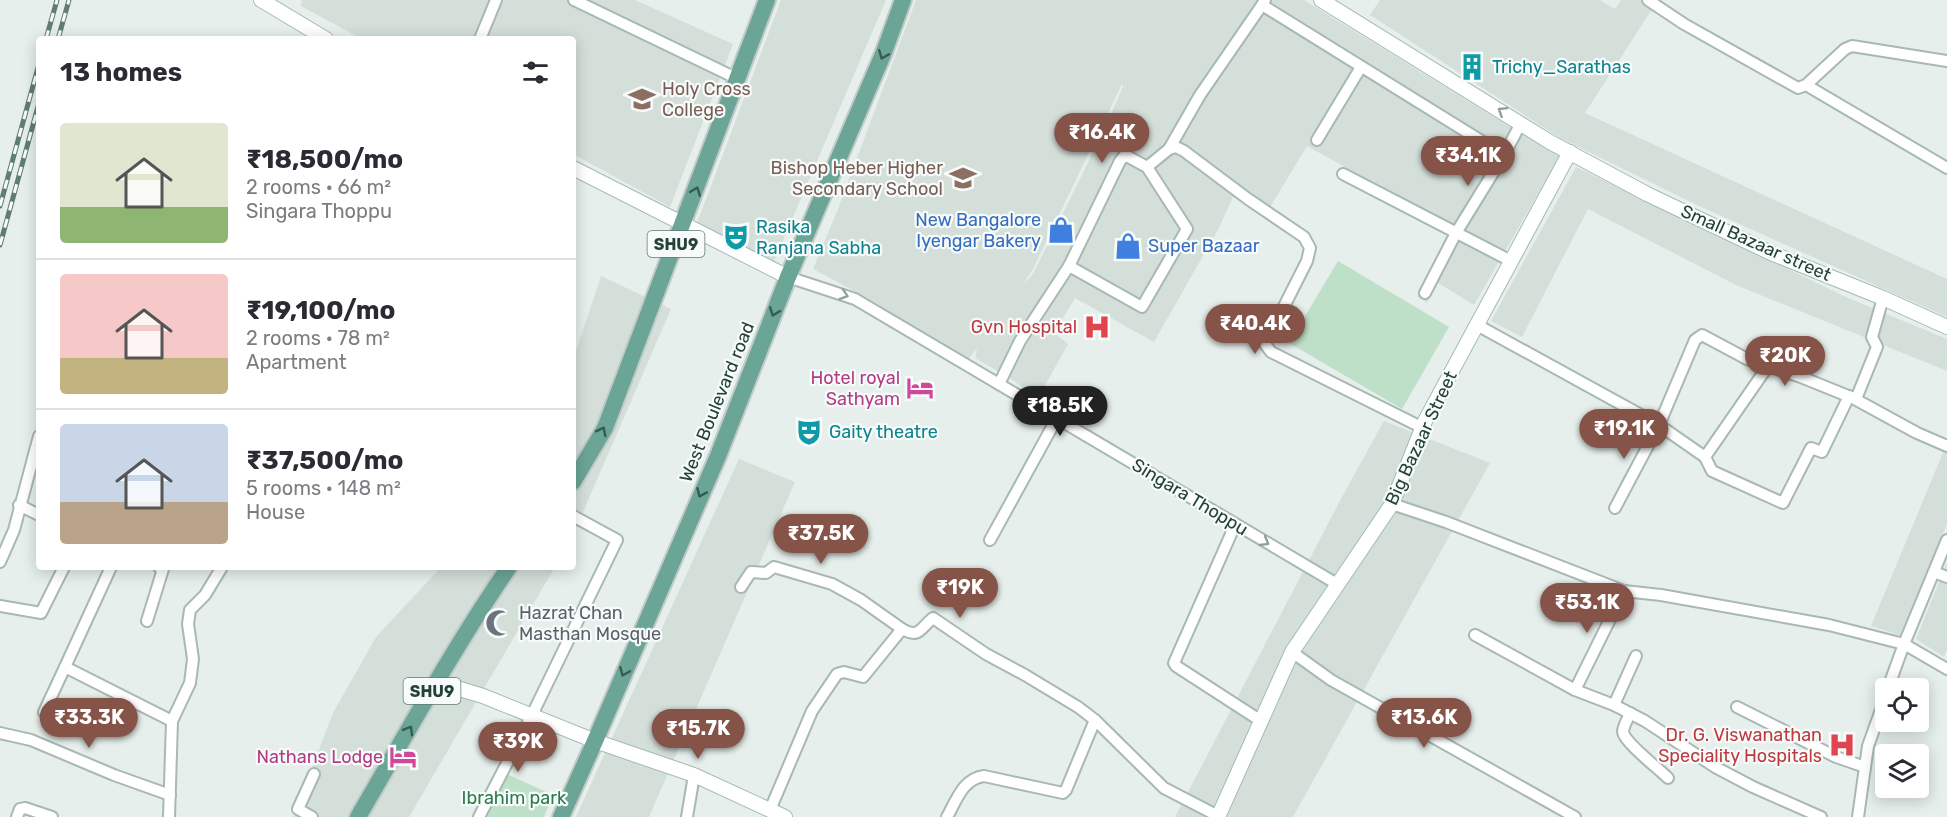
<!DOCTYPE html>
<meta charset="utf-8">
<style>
:root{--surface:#fff;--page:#f2f2f3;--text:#2b2b33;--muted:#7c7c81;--line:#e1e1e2;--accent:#855347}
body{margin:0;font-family:Rubik,sans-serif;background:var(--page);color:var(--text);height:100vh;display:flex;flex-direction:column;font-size:22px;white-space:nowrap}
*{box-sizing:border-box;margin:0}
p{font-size:20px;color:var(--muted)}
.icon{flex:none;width:33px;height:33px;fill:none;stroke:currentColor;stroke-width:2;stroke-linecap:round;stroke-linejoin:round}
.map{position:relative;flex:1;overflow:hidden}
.sheet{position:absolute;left:36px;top:36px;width:540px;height:534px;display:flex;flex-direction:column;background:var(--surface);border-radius:6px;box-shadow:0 3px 15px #0003}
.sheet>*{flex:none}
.buttons{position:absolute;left:1875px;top:678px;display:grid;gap:12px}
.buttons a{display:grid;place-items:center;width:54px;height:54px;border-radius:6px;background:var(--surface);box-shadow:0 3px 15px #0003;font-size:30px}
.price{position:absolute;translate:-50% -51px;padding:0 14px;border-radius:21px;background:var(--accent);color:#fff;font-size:20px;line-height:39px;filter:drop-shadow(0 2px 3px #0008)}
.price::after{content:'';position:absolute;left:50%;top:36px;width:18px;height:14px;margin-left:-9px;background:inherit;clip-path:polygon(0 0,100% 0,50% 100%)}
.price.active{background:#222;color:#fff}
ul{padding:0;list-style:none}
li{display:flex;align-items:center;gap:18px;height:150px;padding:0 24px}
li+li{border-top:2px solid var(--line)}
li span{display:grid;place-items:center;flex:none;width:168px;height:120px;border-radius:6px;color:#555}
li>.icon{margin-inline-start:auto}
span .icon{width:72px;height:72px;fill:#fffc;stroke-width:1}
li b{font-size:26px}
h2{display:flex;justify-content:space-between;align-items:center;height:72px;padding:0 24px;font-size:26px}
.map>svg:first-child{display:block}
.built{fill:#d4dfda;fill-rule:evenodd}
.green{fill:#bfe0c8}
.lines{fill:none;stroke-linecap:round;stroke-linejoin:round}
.street-casing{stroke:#a8b8b2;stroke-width:14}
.secondary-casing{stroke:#a4bbb3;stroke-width:16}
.primary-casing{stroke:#c2cac8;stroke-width:20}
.street{stroke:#fff;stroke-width:10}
.secondary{stroke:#fff;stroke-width:14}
.primary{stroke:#6aa596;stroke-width:16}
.rail-casing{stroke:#5f7d75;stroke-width:5}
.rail{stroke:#f7fbf9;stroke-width:3;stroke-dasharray:9;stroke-linecap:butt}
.oneway{stroke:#365b51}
.oneway2{stroke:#92a09c}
.labels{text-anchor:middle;stroke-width:4.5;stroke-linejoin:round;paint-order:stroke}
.shield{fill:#f7fbf9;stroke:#637a73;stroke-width:1.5}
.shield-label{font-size:16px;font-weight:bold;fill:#24423a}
.culture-label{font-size:18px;fill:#0d838f;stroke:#f7fbf9;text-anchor:start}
.education-label{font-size:18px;fill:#785e54;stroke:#f7fbf9;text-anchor:start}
.shop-label{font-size:18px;fill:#366cbe;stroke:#f7fbf9;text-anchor:end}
.street-label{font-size:18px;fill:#24423a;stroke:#f7fbf9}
.health-label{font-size:18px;fill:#be3a42;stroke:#f7fbf9;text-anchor:end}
.hotel-label{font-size:18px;fill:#b23c85;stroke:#f7fbf9;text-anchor:end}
.worship-label{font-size:18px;fill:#5b616d;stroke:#f7fbf9;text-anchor:start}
.park-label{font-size:18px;fill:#2d7a4b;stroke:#f7fbf9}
</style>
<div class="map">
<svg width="1947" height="817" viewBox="0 0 1947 817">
<rect width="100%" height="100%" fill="#e6efeb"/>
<g class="built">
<polygon points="302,0 635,0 733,44 670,207 573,154 573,39 362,39 301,6"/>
<polygon points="781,0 886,0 773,264 696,226"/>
<path d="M916,0H1304L1513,129L1561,154L1474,305L1438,283L1427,303L1417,296L1457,229L1307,146L1269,209L1236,190L1219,228L1154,342L1075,298L1054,333L1068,344L1038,398L1008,377L975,358L977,348L967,361L873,301L813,269L838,209ZM1122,84L1123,86L1107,124L1033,274L1023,284L1033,269Z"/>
<polygon points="1380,0 1600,0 1615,9 1621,0 1658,0 1585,113 1947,279 1947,317 1699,206 1560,138 1370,15"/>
<polygon points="1576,167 1848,298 1947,339 1947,371 1736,285 1588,209 1522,337 1491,321"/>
<polygon points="601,276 671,309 573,535 573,360"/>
<polygon points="1384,421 1490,463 1293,817 1175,817 1343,495"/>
<polygon points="1947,443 1947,524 1900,635 1871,626"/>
<polygon points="739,459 795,482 649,817 576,817"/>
<polygon points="1947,562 1947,650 1944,657 1916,639"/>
<polygon points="441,567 555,567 409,817 293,817 333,713 376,637"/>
</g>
<g class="green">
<polygon points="1338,261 1449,327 1402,409 1289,343"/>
<polygon points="505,773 553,795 544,817 482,817"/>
</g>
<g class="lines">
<defs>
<g id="street">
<polyline points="574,0 738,79"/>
<polyline points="1265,0 1262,5 1504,155 1521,123"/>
<polyline points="1648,0 1684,24 1798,88 1806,85 1845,49 1852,46 1947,61"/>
<polyline points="480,39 496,0"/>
<polyline points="1806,85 1947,168"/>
<polyline points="1317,140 1361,67"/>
<polyline points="1169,149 1176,147 1184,151 1248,199 1304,237 1310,248 1307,261 1265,344 1271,352 1423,428"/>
<polyline points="1343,174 1511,261"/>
<polyline points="1069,266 1142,307 1187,229 1147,167"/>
<polyline points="788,277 855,299 1337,584"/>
<polyline points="1425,293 1456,233 1504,155"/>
<polyline points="1477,325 1659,425 1705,457 1768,366"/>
<polyline points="999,384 1020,341 1069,266 1120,161 1125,155 1147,167 1169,149 1200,95 1262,5"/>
<polyline points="1856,399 1877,347 1872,337 1883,298"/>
<polyline points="1705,457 1712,471 1783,503 1811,448 1822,452 1849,396"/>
<polyline points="1392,504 1446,522 1624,591 1661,595 1829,625 1904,644 1947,669"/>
<polyline points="19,505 39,515"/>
<polyline points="1615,508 1659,425 1695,340 1702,335 1747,359 1801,377 1853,398 1917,433 1947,446"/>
<polyline points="1235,525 1174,663 1176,666 1261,721"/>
<polyline points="990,540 1057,418"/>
<polyline points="0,562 14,530 39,436"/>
<polyline points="111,567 65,667 172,721"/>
<polyline points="1934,572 1947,577"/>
<polyline points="741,587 751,572 766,573 774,567 832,584 861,600 902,629"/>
<polyline points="0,606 41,613 64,567"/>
<polyline points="147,621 163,569 159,567"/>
<polyline points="1475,635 1575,690 1614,705 1645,721 1715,767 1753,787 1821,817"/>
<polyline points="1292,652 1331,680 1575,817"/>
<polyline points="1888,688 1904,644 1947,540"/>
<polyline points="1575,690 1624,591"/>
<polyline points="1614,705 1636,656"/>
<polyline points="1737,707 1836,757 1865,767"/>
<polyline points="44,712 65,667"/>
<path d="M1630,713C1628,719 1623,726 1623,732C1625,743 1659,769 1668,778"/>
<polyline points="0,733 31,740 114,775 170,795"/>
<path d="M770,810L812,711L837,674L844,672L863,677L902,629C920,639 920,628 933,618L986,654L1025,675L1078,707L1095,720L1164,788L1220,817"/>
<polyline points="17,817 20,809 25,808 52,817"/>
<polyline points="169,817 172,721 190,683 193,659 188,624 190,610 205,595 222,567"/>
<polyline points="312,817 298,809 314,774"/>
<polyline points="479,817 532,715 617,540 573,516"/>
<polyline points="687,817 694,775"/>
<path d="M947,817C957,799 963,779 984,776L1063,793L1066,790L1095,720"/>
<polyline points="1858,817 1868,746 1886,696"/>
</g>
<g id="secondary">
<polyline points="261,0 326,39"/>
<polyline points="1321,0 1550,142 1647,194 1771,253 1883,298 1947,327"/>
<polyline points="573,168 788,277"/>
<polyline points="437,682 483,696 595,741 694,775 785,817"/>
<polyline points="1218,817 1292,652 1392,504 1425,421 1570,152"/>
</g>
<g id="primary">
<polyline points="573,482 605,428 767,0"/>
<path d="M358,817C407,733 454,647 509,567"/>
<polyline points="561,817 595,741 718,456 788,277 884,52 903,0"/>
</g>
</defs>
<use href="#street" class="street-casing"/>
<use href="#secondary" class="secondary-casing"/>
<use href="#primary" class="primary-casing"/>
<use href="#street" class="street"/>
<use href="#secondary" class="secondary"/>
<use href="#primary" class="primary"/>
<defs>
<g id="rail">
<polyline points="46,39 57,0"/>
<polyline points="58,39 69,0"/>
<polyline points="0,206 39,64"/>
<polyline points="0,245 39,103"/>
</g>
</defs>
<use href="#rail" class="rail-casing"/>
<use href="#rail" class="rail"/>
</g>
<defs><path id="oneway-chevron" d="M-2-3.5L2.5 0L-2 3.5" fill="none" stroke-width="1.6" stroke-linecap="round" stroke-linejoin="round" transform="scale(1.5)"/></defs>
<g class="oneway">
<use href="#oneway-chevron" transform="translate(883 55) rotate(112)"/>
<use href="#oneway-chevron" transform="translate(696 191) rotate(-69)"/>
<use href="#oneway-chevron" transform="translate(774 312) rotate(111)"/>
<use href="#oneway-chevron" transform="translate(602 431) rotate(-63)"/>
<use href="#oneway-chevron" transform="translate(701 493) rotate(114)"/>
<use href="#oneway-chevron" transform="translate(624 672) rotate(113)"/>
<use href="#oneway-chevron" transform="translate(409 730) rotate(-60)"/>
</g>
<g class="oneway2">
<use href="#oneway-chevron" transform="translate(1502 111) rotate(-148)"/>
<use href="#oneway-chevron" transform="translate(844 295) rotate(18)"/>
<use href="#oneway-chevron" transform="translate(1265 542) rotate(30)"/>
</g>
<defs>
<symbol id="building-bare" viewBox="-9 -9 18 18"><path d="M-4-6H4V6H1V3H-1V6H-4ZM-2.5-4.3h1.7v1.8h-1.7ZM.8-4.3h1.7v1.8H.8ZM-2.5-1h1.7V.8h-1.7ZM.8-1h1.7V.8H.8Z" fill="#0f9aa8" stroke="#f7fbf9" stroke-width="2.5" paint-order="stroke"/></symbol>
<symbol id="university-bare" viewBox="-9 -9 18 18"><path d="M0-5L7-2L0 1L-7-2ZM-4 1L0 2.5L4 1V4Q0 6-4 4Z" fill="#8d6e63" stroke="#f7fbf9" stroke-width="2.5" paint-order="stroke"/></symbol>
<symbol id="school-bare" viewBox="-9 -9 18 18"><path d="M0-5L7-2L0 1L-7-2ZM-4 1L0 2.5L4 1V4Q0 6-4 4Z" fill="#8d6e63" stroke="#f7fbf9" stroke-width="2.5" paint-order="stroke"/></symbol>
<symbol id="shop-bare" viewBox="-9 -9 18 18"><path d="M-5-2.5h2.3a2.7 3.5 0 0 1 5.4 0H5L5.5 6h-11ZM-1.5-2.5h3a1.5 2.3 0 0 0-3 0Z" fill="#3f7fe0" stroke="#f7fbf9" stroke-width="2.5" paint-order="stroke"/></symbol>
<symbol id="theatre-bare" viewBox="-9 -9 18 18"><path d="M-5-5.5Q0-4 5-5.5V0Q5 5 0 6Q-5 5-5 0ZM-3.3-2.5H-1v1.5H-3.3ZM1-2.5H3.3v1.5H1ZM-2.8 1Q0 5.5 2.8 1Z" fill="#0f9aa8" stroke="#f7fbf9" stroke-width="2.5" paint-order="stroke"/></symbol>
<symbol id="hospital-bare" viewBox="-9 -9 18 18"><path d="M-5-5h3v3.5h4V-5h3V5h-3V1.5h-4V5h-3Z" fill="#e0444e" stroke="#f7fbf9" stroke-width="2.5" paint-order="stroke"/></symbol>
<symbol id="hotel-bare" viewBox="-9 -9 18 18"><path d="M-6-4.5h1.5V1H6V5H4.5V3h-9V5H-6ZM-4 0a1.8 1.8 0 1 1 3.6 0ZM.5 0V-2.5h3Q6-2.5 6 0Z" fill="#d1479c" stroke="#f7fbf9" stroke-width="2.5" paint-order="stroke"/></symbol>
<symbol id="mosque-bare" viewBox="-9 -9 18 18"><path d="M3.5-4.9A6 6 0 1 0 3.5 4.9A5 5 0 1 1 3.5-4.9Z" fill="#6b7280" stroke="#f7fbf9" stroke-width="2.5" paint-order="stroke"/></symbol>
</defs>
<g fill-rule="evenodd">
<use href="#building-bare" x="1453" y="48" width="38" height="38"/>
<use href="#university-bare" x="623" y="80" width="38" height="38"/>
<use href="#school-bare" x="944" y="159" width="38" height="38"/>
<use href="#shop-bare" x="1042" y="211" width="38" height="38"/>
<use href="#theatre-bare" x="717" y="218" width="38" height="38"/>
<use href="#shop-bare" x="1109" y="227" width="38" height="38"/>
<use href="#hospital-bare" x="1078" y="308" width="38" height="38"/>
<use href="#hotel-bare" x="901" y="369" width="38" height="38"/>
<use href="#theatre-bare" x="790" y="413" width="38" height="38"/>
<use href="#mosque-bare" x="480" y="604" width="38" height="38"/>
<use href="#hospital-bare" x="1823" y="726" width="38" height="38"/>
<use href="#hotel-bare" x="384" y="738" width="38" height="38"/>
</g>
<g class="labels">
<g class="shield">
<rect x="647.5" y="231" width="57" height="26" rx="4.5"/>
<rect x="403.5" y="678" width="57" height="26" rx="4.5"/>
</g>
<g class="shield-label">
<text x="676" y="250">SHU9</text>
<text x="432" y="697">SHU9</text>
</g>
<g class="culture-label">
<text x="1492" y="73">Trichy_Sarathas</text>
<text x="756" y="233">Rasika<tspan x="756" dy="21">Ranjana Sabha</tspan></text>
<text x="829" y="438">Gaity theatre</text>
</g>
<g class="education-label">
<text x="662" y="95">Holy Cross<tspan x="662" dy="21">College</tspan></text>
<text x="943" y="174" text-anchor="end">Bishop Heber Higher<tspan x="943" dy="21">Secondary School</tspan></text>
</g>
<g class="shop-label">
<text x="1041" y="226">New Bangalore<tspan x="1041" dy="21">Iyengar Bakery</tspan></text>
<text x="1148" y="252" text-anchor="start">Super Bazaar</text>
</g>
<g class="street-label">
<text transform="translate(1756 243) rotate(24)" y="6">Small Bazaar street</text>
<text transform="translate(717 402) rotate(-68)" y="6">West Boulevard road</text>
<text transform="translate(1421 438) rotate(-65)" y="6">Big Bazaar Street</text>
<text transform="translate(1190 497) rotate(31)" y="6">Singara Thoppu</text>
</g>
<g class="health-label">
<text x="1077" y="333">Gvn Hospital</text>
<text x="1822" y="741">Dr. G. Viswanathan<tspan x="1822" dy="21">Speciality Hospitals</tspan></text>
</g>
<g class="hotel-label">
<text x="900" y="384">Hotel royal<tspan x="900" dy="21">Sathyam</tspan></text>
<text x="383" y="763">Nathans Lodge</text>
</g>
<g class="worship-label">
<text x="519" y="619">Hazrat Chan<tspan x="519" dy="21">Masthan Mosque</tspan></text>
</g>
<g class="park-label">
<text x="514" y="804">Ibrahim park</text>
</g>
</g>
</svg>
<div class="buttons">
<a><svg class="icon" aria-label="locate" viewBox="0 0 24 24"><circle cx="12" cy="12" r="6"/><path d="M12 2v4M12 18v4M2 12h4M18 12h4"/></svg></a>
<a><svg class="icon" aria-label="layers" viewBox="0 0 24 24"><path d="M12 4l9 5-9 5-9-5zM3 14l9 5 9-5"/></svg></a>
</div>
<b class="price" style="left:1102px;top:164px">₹16.4K</b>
<b class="price" style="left:1468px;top:187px">₹34.1K</b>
<b class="price" style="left:1255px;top:355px">₹40.4K</b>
<b class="price" style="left:1785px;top:387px">₹20K</b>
<b class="price active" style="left:1060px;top:437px">₹18.5K</b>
<b class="price" style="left:1624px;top:460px">₹19.1K</b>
<b class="price" style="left:821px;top:565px">₹37.5K</b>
<b class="price" style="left:960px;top:619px">₹19K</b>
<b class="price" style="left:1587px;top:634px">₹53.1K</b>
<b class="price" style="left:89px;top:749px">₹33.3K</b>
<b class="price" style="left:1424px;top:749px">₹13.6K</b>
<b class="price" style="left:698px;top:760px">₹15.7K</b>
<b class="price" style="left:518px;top:773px">₹39K</b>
<section class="sheet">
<h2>13 homes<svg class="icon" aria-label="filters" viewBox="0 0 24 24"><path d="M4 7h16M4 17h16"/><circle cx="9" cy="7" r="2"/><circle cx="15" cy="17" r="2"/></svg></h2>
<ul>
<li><span style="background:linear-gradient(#dfe7d0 70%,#8fb573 0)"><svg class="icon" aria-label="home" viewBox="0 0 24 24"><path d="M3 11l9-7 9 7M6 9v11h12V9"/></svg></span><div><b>₹18,500/mo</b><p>2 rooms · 66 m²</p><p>Singara Thoppu</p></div></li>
<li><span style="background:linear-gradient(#f6c9c9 70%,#c2b280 0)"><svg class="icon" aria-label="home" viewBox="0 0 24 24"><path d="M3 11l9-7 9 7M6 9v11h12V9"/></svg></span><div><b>₹19,100/mo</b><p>2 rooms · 78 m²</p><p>Apartment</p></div></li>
<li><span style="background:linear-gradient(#c9d6e8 65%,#b9a48a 0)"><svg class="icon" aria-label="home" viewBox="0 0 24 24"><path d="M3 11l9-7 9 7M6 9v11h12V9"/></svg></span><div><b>₹37,500/mo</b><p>5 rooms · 148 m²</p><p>House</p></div></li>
</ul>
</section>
</div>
